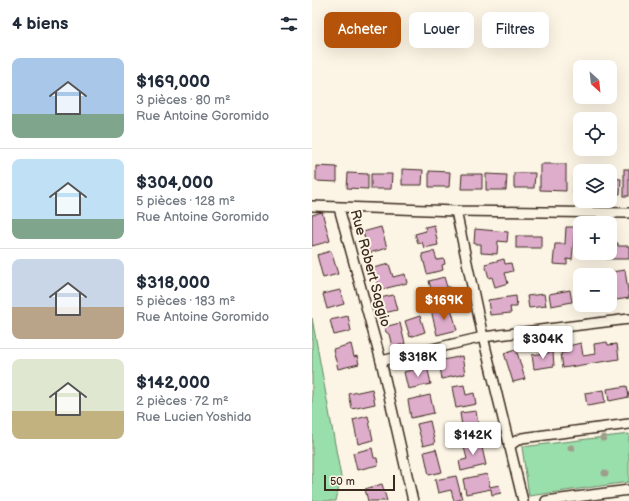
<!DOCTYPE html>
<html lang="fr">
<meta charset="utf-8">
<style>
:root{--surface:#fff;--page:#f2f2f3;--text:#1f2937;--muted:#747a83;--line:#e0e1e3;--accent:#b45309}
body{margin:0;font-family:"Balsamiq Sans",sans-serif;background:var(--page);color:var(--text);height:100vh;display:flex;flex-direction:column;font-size:15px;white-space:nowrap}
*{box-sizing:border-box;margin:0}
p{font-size:13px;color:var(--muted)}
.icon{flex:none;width:22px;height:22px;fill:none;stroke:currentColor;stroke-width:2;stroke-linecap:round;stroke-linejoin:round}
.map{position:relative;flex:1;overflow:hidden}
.side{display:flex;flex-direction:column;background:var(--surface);width:312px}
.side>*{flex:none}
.banner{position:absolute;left:12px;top:12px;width:245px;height:36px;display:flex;gap:8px}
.needle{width:26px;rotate:153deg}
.buttons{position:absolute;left:261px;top:60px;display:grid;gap:8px}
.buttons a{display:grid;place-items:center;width:44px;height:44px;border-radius:8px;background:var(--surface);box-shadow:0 4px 16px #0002;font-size:20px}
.scale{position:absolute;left:12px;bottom:10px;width:71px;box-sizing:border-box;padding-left:4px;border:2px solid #3b2a1e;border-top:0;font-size:11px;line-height:14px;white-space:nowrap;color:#3b2a1e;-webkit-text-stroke:3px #fcf5e5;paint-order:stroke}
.price{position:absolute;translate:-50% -34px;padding:0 9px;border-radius:4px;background:#fff;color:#222;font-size:13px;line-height:26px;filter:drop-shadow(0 1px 2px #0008)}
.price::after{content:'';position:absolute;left:50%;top:24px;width:12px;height:9px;margin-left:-6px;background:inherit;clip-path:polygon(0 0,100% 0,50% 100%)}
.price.active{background:var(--accent);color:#fff}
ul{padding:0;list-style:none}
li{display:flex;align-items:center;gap:12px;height:100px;padding:0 12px}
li+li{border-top:1px solid var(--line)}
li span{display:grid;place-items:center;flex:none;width:112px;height:80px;border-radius:8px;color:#555}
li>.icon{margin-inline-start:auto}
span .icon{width:48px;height:48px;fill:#fffc;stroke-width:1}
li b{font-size:17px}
h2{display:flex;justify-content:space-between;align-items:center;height:48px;padding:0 12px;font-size:17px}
.pill{padding:0 14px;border-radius:8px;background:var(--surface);box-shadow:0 4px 16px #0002;font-size:14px;line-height:36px}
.pill.active{background:var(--accent);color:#fff}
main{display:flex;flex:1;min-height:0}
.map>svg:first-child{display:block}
.green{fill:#99dfab;stroke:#6a8464}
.building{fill:#dfadcc;stroke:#3b2a1e}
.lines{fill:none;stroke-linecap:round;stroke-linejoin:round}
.street-casing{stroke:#3b2a1e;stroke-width:12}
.street{stroke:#fcf5e5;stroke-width:9}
.tree{fill:#9e9e8b}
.labels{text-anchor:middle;stroke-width:4;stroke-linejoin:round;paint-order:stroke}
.street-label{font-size:14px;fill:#3b2a1e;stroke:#fcf5e5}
</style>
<main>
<section class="side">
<h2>4 biens<svg class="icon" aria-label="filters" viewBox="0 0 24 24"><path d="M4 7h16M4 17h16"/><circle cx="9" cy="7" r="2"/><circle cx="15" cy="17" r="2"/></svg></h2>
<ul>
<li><span style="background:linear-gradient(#a9c7e8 70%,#7fa58c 0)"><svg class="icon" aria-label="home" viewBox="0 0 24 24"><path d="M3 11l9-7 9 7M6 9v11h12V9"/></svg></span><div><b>$169,000</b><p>3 pièces · 80 m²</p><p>Rue Antoine Goromido</p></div></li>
<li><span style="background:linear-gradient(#bfe0f5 75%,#7fa58c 0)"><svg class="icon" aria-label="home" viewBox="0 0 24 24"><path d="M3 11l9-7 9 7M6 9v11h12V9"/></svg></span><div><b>$304,000</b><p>5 pièces · 128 m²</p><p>Rue Antoine Goromido</p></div></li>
<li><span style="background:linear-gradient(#c9d6e8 60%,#b9a48a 0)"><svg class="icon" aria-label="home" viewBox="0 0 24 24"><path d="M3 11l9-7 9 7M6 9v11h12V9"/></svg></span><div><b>$318,000</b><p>5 pièces · 183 m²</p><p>Rue Antoine Goromido</p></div></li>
<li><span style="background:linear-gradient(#dfe7d0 65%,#c2b280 0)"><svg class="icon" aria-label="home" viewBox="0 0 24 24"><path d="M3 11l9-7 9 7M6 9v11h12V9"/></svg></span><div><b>$142,000</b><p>2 pièces · 72 m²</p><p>Rue Lucien Yoshida</p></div></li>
</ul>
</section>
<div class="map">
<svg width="317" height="501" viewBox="0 0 317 501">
<rect width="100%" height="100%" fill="#fcf5e5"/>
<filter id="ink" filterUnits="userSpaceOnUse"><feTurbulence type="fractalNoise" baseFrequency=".025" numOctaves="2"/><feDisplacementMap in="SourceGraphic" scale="8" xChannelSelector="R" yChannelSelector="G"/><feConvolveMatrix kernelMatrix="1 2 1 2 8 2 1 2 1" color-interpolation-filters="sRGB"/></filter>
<g filter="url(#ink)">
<g class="green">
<polygon points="0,318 29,477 24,501 0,501"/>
<polygon points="317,434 317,482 217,496 210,447"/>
</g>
<g class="building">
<polygon points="228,164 254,164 254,191 228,190"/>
<polygon points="4,166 25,167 25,182 4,181"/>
<polygon points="90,169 111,170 110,185 90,185"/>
<rect x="312" y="169" width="5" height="27"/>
<polygon points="117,171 138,172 137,187 117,187"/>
<polygon points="36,173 56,174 56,189 35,188"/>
<polygon points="202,173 223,173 222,188 202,188"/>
<polygon points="59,174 80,174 79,189 59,189"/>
<polygon points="150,174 170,174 170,189 149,189"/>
<polygon points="174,174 195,175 194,190 174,190"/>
<polygon points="262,178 268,178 268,193 261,193"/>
<polygon points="298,178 309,179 308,194 298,194"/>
<polygon points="10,212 18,241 0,246 0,215"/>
<polygon points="122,225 126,245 112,248 110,242 106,243 103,234 114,231 113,227"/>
<polygon points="69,227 75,248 57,253 51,232"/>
<polygon points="254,227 263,227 260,260 255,259 255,265 241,264 243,244 253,244"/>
<polygon points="163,229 196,232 195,242 186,241 185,254 169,253 169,244 162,244"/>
<rect x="204" y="236" width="25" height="12"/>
<polygon points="298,243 306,243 306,246 317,246 317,259 294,259 294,253 298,253"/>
<polygon points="267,246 268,253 289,253 289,258 267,257"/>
<polygon points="19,251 26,274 11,278 5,255"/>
<polygon points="122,251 125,260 132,259 133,264 130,265 131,270 115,274 110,254"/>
<polygon points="192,259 193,264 199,263 201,271 193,273 196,283 183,287 180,277 177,278 173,264"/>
<polygon points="77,264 81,277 93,274 95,283 67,290 61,268"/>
<polygon points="313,270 317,298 298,301 298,275 293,275 292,273"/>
<polygon points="132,277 135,287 138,287 140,298 137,298 138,301 123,305 117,281"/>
<polygon points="28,290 32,304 15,309 11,294"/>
<polygon points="258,290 260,302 239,306 237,294"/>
<polygon points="232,294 234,306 217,308 215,296"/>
<polygon points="81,295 85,310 68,314 64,299"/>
<polygon points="204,296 205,307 198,307 199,313 178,315 176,300"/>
<polygon points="127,308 128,311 139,308 145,330 125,335 119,310"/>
<polygon points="36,316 39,331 22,335 18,320"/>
<polygon points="108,316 113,332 98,337 93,321"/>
<polygon points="88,323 93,344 80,347 77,334 74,332 72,327"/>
<polygon points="295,342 296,345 305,344 307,359 251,368 249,353 257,352 256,346 269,343 271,356 283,354 282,344"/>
<polygon points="39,344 42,357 45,356 47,364 26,369 21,349"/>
<polygon points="204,349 213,379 201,382 192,353"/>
<polygon points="241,352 242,366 222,369 220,355"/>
<polygon points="150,356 153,374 130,379 127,361"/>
<polygon points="115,366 119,384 96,389 92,372"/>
<polygon points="152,385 154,395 162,393 164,404 144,408 140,387"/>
<polygon points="315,386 317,397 297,401 295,389"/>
<polygon points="60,389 63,404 40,409 37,394"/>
<polygon points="291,390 293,403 275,406 273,393"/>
<polygon points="118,395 122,413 99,418 96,400"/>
<polygon points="164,411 167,431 151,433 148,413"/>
<polygon points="56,416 61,440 46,444 41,420"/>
<polygon points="118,421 123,443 111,446 105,424"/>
<polygon points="168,439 174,465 149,471 147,461 155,459 151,443"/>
<polygon points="60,448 62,458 65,458 66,465 45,470 41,453"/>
<polygon points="124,449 130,472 117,475 112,452"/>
<polygon points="175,474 178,487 187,485 189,493 180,495 179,489 154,494 151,479"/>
<polygon points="144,476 150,499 142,501 139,490 126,493 123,480"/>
<polygon points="70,484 75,501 56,501 53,489"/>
</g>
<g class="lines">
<defs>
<g id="street">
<polyline points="0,206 144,211 317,213"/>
<polyline points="27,208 69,361 101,501"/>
<polyline points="144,211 171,337 211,501"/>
<polyline points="69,361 171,337 317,319"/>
<polyline points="197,446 204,441 210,438 317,424"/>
<polyline points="234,501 317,490"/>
</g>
</defs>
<use href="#street" class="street-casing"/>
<use href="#street" class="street"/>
</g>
<g class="tree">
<circle cx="291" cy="438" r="3.5"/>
<circle cx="259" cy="448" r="3.5"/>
<circle cx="293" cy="473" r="3.5"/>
</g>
</g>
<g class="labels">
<g class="street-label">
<text transform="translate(59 268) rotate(75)" y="5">Rue Robert Saggio</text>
</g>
</g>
</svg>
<div class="buttons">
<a><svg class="needle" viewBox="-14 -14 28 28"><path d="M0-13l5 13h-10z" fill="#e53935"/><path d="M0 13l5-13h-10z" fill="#747a83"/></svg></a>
<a><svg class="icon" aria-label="locate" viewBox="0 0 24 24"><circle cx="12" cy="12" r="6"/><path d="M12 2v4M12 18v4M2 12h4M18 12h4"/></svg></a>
<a><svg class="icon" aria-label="layers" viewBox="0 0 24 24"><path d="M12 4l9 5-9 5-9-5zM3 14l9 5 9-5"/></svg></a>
<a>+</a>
<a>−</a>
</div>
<div class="scale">50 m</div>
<b class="price active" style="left:132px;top:321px">$169K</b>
<b class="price" style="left:231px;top:360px">$304K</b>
<b class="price" style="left:106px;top:378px">$318K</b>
<b class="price" style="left:161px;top:456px">$142K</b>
<div class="banner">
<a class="pill active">Acheter</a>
<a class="pill">Louer</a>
<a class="pill">Filtres</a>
</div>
</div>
</main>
